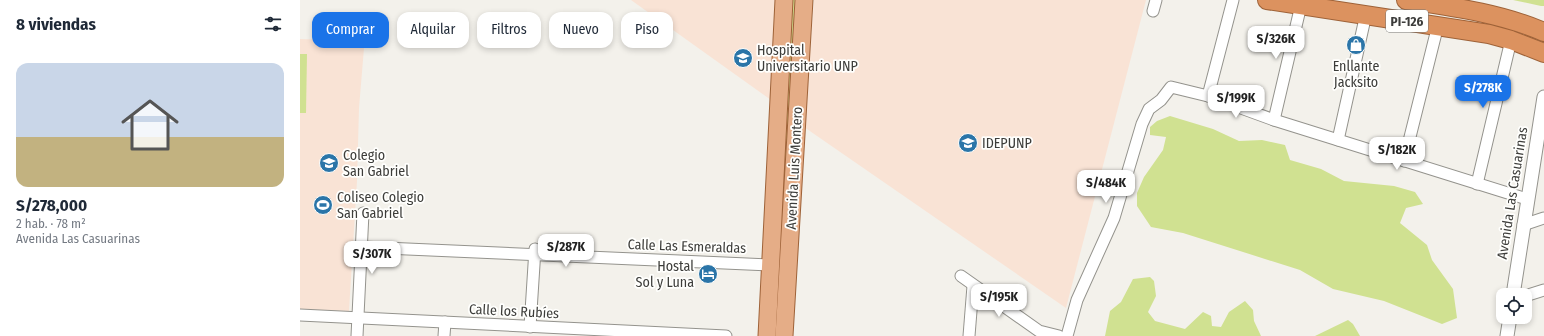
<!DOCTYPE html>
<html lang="es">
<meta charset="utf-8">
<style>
:root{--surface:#fff;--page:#f2f2f3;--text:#1f2937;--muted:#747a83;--line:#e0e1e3;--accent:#1a73e8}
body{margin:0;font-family:"Fira Sans Condensed",sans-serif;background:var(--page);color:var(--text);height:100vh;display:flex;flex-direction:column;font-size:15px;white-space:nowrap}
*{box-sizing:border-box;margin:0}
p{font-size:13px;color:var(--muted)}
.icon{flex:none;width:22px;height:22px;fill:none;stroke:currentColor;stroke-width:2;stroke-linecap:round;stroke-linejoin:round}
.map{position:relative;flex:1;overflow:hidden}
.drawer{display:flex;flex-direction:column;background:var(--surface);width:300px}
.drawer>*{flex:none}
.banner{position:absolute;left:12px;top:12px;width:380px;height:36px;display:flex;gap:8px}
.controls{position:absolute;left:1196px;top:288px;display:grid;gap:8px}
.controls a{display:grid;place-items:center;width:36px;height:36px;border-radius:8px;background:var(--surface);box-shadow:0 2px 6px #0003;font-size:20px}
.price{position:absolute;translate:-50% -34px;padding:0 9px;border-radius:8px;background:#fff;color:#222;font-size:13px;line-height:26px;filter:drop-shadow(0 1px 2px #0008)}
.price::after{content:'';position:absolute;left:50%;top:24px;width:12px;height:9px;margin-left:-6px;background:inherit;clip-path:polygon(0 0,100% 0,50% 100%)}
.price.selected{background:var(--accent);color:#fff}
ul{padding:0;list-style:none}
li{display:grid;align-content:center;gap:8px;height:212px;padding:0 16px}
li+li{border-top:1px solid var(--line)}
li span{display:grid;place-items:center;height:124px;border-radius:12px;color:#555}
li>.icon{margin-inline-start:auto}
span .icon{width:72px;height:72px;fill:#fffc;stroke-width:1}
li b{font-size:17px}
h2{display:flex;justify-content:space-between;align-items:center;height:48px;padding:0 16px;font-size:17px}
.pill{padding:0 14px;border-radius:12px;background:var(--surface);box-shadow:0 2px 6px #0003;font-size:14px;line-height:36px}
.pill.selected{background:var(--accent);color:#fff}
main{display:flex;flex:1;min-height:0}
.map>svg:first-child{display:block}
.education{fill:#f9e3d5}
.green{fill:#d0e191}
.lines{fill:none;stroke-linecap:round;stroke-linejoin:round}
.minor-casing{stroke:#94938d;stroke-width:13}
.tertiary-casing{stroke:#94938d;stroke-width:15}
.primary-casing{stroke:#9e6238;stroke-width:19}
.trunk-casing{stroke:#9e6238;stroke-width:20}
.minor{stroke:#fff;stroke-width:11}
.tertiary{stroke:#fff;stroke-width:13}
.primary{stroke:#e5ad87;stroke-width:17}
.trunk{stroke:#dc925f;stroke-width:18}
.labels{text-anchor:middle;stroke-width:3.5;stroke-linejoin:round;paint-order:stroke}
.shield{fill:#fffffd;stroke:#777774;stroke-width:1}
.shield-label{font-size:13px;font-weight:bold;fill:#3d3d3a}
.poi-label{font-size:14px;fill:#3d3d3a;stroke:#fffffd;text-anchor:start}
.street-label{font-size:14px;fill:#3d3d3a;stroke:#fffffd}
</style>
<main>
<section class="drawer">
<h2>8 viviendas<svg class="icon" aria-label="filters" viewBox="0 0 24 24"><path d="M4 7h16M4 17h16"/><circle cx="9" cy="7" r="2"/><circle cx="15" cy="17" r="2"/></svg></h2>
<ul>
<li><span style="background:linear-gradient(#c9d6e8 60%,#c2b280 0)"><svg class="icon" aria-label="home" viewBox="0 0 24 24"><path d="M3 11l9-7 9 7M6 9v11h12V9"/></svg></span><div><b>S/278,000</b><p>2 hab. · 78 m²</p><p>Avenida Las Casuarinas</p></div></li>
</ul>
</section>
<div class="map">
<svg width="1244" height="336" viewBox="0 0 1244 336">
<rect width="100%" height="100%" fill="#f3f1eb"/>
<g class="education">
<polygon points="331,0 477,0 471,100"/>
<polygon points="514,0 846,0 766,308 504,127"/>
<polygon points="0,39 57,41 64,48 59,108 57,181 49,311 0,310"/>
</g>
<g class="green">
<polygon points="492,0 499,0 477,332 474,330"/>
<polygon points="1213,0 1244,0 1244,6 1241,6"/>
<polygon points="0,54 7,54 6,113 0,113"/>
<polygon points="870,116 913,129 939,141 962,140 985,145 990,160 1021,169 1044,181 1094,186 1115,192 1123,204 1106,208 1100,223 1127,245 1132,260 1153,289 1157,318 1142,324 1084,301 1033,289 1000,270 883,233 851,227 837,206 837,193 844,177 863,150 866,137 850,135 850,127 857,121"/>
<polygon points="850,277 854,281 856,296 848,312 855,321 885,329 903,312 911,316 912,326 921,327 929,312 945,301 953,310 954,321 961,336 805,336 810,311 821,302 833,279"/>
<polygon points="1048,320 1053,324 1060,336 1015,336"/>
</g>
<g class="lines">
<defs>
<g id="minor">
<polyline points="853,11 856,0"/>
<polyline points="908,96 933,0"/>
<polyline points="974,120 1001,5"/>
<polyline points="1038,140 1066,14"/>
<polyline points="1104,161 1138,25"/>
<polyline points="1177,184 1211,40"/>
<polyline points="1223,225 1244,218"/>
<polyline points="62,247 471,265"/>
<polyline points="661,276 739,331 759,336"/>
<polyline points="1225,296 1244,290"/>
<polyline points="0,315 426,336"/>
<polyline points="230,327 235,249"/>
<polyline points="57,336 63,213"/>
<polyline points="144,336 145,322"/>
<polyline points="669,336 673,286"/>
<polyline points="767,336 777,300 814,218 842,124 849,109 861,100 871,87 908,96 974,120 1227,199"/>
</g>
<g id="tertiary">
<polyline points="1213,295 1244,97"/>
<polyline points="1207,336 1210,317"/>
</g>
<g id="primary">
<polyline points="467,336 484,0"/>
<polyline points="484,336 504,0"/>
</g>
<g id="trunk">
<polyline points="967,0 1189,34 1211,40 1244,53"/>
<path d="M1106,0C1153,7 1200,13 1244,32"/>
</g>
</defs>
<use href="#minor" class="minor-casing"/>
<use href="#tertiary" class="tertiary-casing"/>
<use href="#primary" class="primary-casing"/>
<use href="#trunk" class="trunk-casing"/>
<use href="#minor" class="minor"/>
<use href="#tertiary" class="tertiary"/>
<use href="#primary" class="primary"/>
<use href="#trunk" class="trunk"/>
</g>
<defs>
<symbol id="shop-disc" viewBox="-11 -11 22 22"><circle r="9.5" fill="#2b75a8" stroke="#fffffd"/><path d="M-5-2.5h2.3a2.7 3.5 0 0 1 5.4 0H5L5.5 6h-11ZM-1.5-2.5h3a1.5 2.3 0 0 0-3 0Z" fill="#fff"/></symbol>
<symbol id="university-disc" viewBox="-11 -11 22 22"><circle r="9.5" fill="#2b75a8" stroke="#fffffd"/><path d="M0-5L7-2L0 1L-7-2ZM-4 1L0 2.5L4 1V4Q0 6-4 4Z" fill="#fff"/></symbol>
<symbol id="school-disc" viewBox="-11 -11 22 22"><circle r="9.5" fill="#2b75a8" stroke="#fffffd"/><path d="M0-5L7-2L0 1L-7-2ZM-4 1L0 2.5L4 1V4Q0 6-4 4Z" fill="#fff"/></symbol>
<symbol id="stadium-disc" viewBox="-11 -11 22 22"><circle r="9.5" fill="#2b75a8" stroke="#fffffd"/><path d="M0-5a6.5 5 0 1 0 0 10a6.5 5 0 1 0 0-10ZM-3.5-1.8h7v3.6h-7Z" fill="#fff"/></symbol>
<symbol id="hotel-disc" viewBox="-11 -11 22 22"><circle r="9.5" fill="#2b75a8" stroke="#fffffd"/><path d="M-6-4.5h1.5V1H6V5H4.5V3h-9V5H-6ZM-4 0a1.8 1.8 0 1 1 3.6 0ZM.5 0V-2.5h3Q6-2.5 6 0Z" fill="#fff"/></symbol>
</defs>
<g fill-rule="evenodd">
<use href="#shop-disc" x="1045" y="34" width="22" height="22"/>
<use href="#university-disc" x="432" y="47" width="22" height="22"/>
<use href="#university-disc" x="657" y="132" width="22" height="22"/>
<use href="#school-disc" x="18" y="152" width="22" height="22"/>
<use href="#stadium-disc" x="12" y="194" width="22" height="22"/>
<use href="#hotel-disc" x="397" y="263" width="22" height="22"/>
</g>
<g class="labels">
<rect class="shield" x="1086" y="10" width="42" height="22" rx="3"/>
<g class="shield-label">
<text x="1107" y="26">PI-126</text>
</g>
<g class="poi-label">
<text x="457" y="55">Hospital<tspan x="457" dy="16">Universitario UNP</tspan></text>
<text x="1056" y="71" text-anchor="middle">Enllante<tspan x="1056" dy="16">Jacksito</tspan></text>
<text x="682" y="148">IDEPUNP</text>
<text x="43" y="160">Colegio<tspan x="43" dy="16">San Gabriel</tspan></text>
<text x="37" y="202">Coliseo Colegio<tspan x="37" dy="16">San Gabriel</tspan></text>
<text x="394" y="271" text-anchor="end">Hostal<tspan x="394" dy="16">Sol y Luna</tspan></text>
</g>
<g class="street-label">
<text transform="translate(494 168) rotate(-87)" y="5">Avenida Luis Montero</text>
<text transform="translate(1212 193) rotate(-81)" y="5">Avenida Las Casuarinas</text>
<text transform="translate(387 246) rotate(2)" y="5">Calle Las Esmeraldas</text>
<text transform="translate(214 311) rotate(3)" y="5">Calle los Rubíes</text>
</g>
</g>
</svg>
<div class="controls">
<a><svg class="icon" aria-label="locate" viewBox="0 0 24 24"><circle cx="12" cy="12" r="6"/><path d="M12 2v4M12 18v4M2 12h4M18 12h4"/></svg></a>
</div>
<b class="price" style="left:976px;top:60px">S/326K</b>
<b class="price selected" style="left:1183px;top:109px">S/278K</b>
<b class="price" style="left:936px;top:119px">S/199K</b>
<b class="price" style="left:1097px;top:171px">S/182K</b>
<b class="price" style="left:806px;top:204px">S/484K</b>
<b class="price" style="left:266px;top:268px">S/287K</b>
<b class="price" style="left:72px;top:275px">S/307K</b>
<b class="price" style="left:699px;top:318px">S/195K</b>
<div class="banner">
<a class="pill selected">Comprar</a>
<a class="pill">Alquilar</a>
<a class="pill">Filtros</a>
<a class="pill">Nuevo</a>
<a class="pill">Piso</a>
</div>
</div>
</main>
